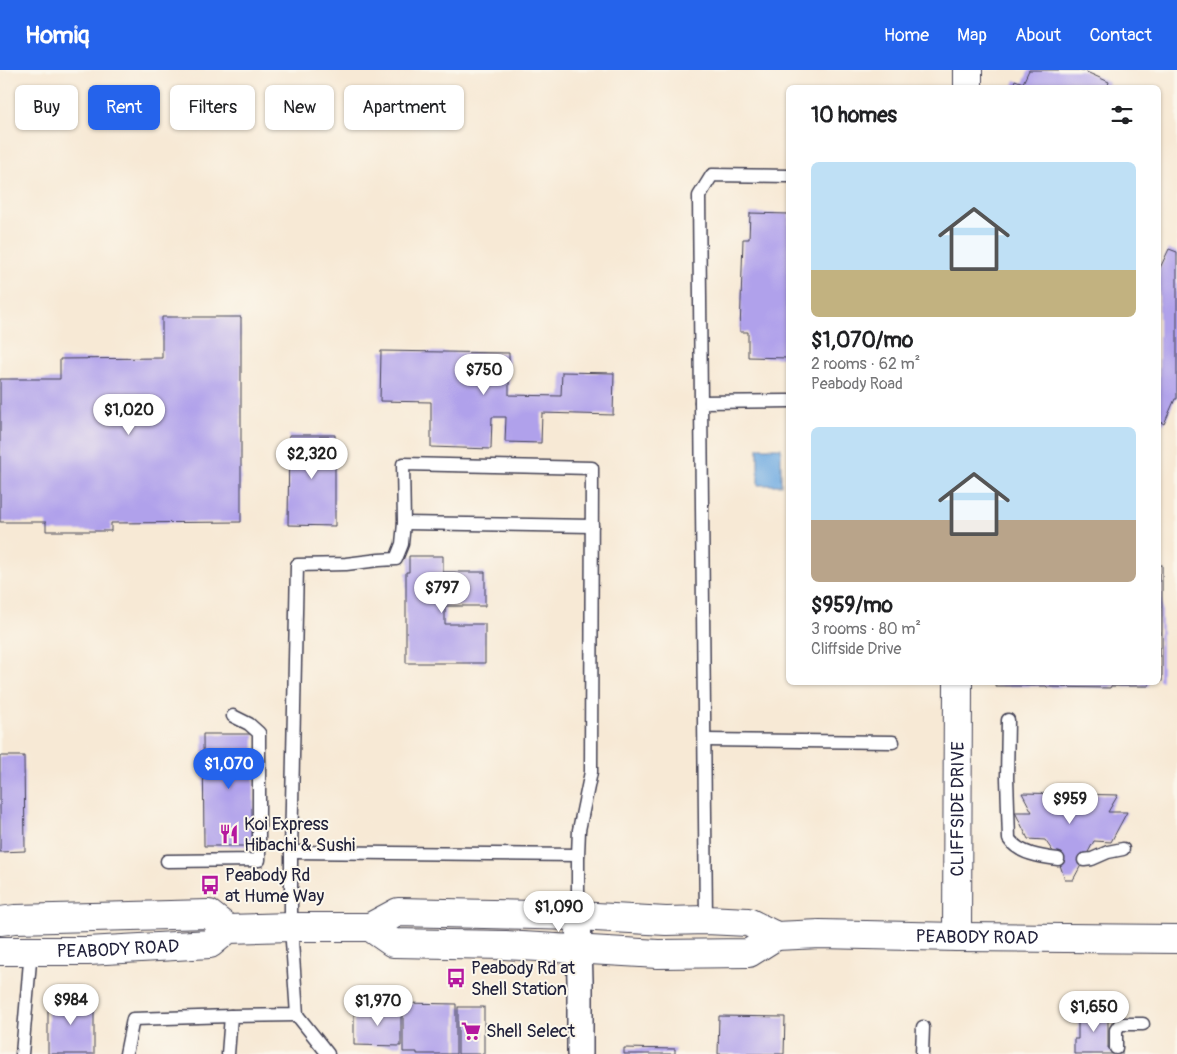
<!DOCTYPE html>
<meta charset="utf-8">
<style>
:root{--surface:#fff;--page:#f2f2f2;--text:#202124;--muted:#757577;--accent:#2563eb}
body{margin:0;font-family:Pangolin,sans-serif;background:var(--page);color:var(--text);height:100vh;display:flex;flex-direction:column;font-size:19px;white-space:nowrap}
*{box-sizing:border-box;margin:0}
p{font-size:16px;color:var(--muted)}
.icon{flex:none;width:28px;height:28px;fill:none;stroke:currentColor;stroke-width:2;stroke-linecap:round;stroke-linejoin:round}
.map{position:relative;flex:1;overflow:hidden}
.sheet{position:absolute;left:786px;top:15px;width:375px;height:600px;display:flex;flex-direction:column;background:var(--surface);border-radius:8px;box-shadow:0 1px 4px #0004}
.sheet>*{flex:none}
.banner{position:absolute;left:15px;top:15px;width:475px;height:45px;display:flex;gap:10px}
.price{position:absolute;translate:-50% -42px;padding:0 11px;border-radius:18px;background:#fff;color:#222;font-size:16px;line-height:32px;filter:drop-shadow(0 1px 2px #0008)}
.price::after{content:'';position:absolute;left:50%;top:30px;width:15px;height:11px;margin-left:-8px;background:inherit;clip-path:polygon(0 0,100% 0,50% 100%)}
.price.on{background:var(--accent);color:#fff}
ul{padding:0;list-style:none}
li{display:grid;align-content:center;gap:10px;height:265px;padding:0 25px}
li span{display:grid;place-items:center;height:155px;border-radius:8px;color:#555}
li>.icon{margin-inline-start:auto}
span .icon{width:90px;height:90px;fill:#fffc;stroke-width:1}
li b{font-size:21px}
h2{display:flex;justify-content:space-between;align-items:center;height:60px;padding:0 25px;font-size:21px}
.pill{padding:0 18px;border-radius:8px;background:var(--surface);box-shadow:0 1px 4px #0004;font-size:18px;line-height:45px}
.pill.on{background:var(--accent);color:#fff}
header{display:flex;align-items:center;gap:30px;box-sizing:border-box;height:70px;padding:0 25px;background:var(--accent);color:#fff}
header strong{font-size:24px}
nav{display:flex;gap:28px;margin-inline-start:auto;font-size:18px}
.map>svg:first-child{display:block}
.water{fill:#71abe1;stroke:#4a668e}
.building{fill:#b0a1eb}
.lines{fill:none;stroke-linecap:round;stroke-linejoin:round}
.service-casing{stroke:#424052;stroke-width:15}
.minor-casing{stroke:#424052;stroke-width:28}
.primary-casing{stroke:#424052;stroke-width:30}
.service{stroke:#fff;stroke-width:12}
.minor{stroke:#fff;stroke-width:25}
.primary{stroke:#fff;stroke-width:28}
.labels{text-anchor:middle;stroke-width:4;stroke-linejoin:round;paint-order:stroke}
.street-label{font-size:18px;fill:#22223b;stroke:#fbf7ec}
.poi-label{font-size:18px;fill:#22223b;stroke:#fbf7ec;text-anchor:start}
</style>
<header>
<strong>Homiq</strong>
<nav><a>Home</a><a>Map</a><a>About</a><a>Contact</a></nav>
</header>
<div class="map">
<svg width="1177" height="984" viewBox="0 0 1177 984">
<rect width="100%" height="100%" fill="#fbf7ec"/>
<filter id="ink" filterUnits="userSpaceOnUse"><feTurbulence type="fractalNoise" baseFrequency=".02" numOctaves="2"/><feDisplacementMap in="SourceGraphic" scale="10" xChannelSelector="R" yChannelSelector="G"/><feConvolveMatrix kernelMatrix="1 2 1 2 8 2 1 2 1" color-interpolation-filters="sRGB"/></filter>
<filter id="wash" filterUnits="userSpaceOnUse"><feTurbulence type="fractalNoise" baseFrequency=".0096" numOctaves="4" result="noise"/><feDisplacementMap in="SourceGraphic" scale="20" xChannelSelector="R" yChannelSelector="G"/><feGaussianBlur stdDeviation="1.12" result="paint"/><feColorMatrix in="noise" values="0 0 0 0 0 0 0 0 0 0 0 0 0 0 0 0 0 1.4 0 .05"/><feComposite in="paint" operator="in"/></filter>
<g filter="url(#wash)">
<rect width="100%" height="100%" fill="#f7e9d5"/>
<rect class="water" x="758" y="378" width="23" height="37"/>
<g id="blocks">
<g class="building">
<polygon points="1029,0 1082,0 1109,12 1107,18 1012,18 1015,10 1023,13"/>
<polygon points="750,143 789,144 788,288 748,287 748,262 740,262 743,169 749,169"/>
<polygon points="1169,179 1177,182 1177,329 1175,329 1164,354 1159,351 1159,200"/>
<polygon points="162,247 241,247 241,452 111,453 111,461 46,461 46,452 0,452 0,309 60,309 60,289 162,288"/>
<polygon points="381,281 509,283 509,325 561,326 562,302 614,303 613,345 542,343 541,373 505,372 506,347 492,347 491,379 431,377 431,332 380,331"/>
<polygon points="289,365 335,365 335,456 288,455"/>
<polygon points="409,486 443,486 443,502 485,502 485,536 445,536 445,554 485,554 485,593 406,593 406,502 409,502"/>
<rect x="1159" y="495" width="3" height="116"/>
<polygon points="996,612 1149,612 1149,616 1111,616 1110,618 1047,617 1046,616 996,616"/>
<polygon points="203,664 254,664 254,776 204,776"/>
<polygon points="0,686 24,686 25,781 0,782"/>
<polygon points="1022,723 1118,725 1108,742 1127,742 1111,772 1094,771 1073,810 1065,810 1058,789 1045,770 1028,769 1015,742 1032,742"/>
<rect x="48" y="927" width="46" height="57"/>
<polygon points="403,933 456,934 456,984 417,984 417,982 403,982"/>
<rect x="458" y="937" width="26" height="47"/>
<polygon points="1083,938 1103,938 1103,940 1108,940 1108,978 1122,978 1122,984 1074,984 1074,969 1078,969 1078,940 1083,940"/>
<polygon points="354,939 401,939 401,976 354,975"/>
<polygon points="719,946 785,947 784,984 718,984"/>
<polygon points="624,978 675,979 675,984 624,984"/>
</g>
</g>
</g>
<g filter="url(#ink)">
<use href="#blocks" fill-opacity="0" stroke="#424052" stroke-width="1"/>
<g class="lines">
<defs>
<g id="service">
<polyline points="701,332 699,126 712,105 789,106"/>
<polyline points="404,453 592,456"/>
<path d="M1008,650L1007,708L1009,769C1019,784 1042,787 1058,789"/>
<polyline points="705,670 893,672"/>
<polyline points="291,782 578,785 578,846"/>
<polyline points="1084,790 1092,789 1108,782 1123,779"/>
<polyline points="167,791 259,790 259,663 249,654 233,646"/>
<polyline points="706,850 701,332 789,331"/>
<polyline points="297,945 328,984"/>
<polyline points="1116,978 1116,960 1120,954 1143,954"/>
<polyline points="22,984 31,880"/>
<polyline points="126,984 133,949 231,946"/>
<polyline points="228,984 231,946 297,945 291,857 291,782 297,495 346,494 379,490 396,489 402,474 404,453 403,394 592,398 591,702 579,760 578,785"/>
<polyline points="922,984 923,957"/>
</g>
<polyline id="minor" points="578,846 580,910 580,984"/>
<g id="primary">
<polyline points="968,18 968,0"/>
<polyline points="0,851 15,849 209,844 228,859"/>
<polyline points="370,857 393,873 505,875 658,884 749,883 776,866"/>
<path id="s1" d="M957,867L958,612"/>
<path id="s2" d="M0,881H88L210,874L228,859L291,857H370L398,842L578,846L666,851L706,850L748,852L776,866L820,864L957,867L1177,869"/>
</g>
</defs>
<use href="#service" class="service-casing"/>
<use href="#minor" class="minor-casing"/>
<use href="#primary" class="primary-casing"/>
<use href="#service" class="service"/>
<use href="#minor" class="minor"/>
<use href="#primary" class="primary"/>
</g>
</g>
<defs>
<symbol id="restaurant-bare" viewBox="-9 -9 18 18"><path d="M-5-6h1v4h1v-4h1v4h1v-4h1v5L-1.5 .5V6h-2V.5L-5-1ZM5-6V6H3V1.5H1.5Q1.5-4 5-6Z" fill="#b5179e" stroke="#fbf7ec" stroke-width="2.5" paint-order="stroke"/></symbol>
<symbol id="bus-bare" viewBox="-9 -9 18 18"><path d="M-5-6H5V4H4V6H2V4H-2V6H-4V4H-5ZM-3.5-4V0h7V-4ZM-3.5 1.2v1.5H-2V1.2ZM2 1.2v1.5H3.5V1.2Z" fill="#b5179e" stroke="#fbf7ec" stroke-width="2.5" paint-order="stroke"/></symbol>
<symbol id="supermarket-bare" viewBox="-9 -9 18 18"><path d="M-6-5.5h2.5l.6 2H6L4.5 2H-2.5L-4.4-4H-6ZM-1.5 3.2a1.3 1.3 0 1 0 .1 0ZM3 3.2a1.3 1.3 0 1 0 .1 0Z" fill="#b5179e" stroke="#fbf7ec" stroke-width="2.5" paint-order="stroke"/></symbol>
</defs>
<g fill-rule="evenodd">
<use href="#restaurant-bare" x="215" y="750" width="28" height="28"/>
<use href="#bus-bare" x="196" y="801" width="28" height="28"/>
<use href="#bus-bare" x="442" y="894" width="28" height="28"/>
<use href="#supermarket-bare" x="457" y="947" width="28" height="28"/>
</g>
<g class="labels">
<g class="street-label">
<text dy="6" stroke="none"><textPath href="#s1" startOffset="128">CLIFFSIDE DRIVE</textPath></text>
<text dy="6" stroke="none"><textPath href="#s2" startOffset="990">PEABODY ROAD</textPath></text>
<text dy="6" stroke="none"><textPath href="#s2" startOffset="118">PEABODY ROAD</textPath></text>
</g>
<g class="poi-label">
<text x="244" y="760">Koi Express<tspan x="244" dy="21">Hibachi &amp; Sushi</tspan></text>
<text x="225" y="811">Peabody Rd<tspan x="225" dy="21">at Hume Way</tspan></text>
<text x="471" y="904">Peabody Rd at<tspan x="471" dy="21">Shell Station</tspan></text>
<text x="486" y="967">Shell Select</text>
</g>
</g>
</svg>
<b class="price" style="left:484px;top:326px">$750</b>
<b class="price" style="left:129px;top:366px">$1,020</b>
<b class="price" style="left:312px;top:410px">$2,320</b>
<b class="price" style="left:442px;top:544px">$797</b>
<b class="price on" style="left:229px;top:720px">$1,070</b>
<b class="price" style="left:1070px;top:755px">$959</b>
<b class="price" style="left:559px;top:863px">$1,090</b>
<b class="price" style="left:71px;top:956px">$984</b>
<b class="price" style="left:378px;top:957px">$1,970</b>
<b class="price" style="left:1094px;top:963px">$1,650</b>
<div class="banner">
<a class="pill">Buy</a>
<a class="pill on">Rent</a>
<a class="pill">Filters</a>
<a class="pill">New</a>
<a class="pill">Apartment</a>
</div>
<section class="sheet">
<h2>10 homes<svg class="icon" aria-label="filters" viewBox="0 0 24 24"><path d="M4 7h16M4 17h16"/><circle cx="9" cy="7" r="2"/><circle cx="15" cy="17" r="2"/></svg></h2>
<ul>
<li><span style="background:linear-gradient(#bfe0f5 70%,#c2b280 0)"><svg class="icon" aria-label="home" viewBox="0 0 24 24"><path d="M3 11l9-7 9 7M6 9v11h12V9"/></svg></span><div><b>$1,070/mo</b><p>2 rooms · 62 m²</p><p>Peabody Road</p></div></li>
<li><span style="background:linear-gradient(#bfe0f5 60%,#b9a48a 0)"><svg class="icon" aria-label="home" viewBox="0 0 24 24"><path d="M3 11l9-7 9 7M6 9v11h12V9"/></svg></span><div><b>$959/mo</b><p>3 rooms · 80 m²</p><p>Cliffside Drive</p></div></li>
</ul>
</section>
</div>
